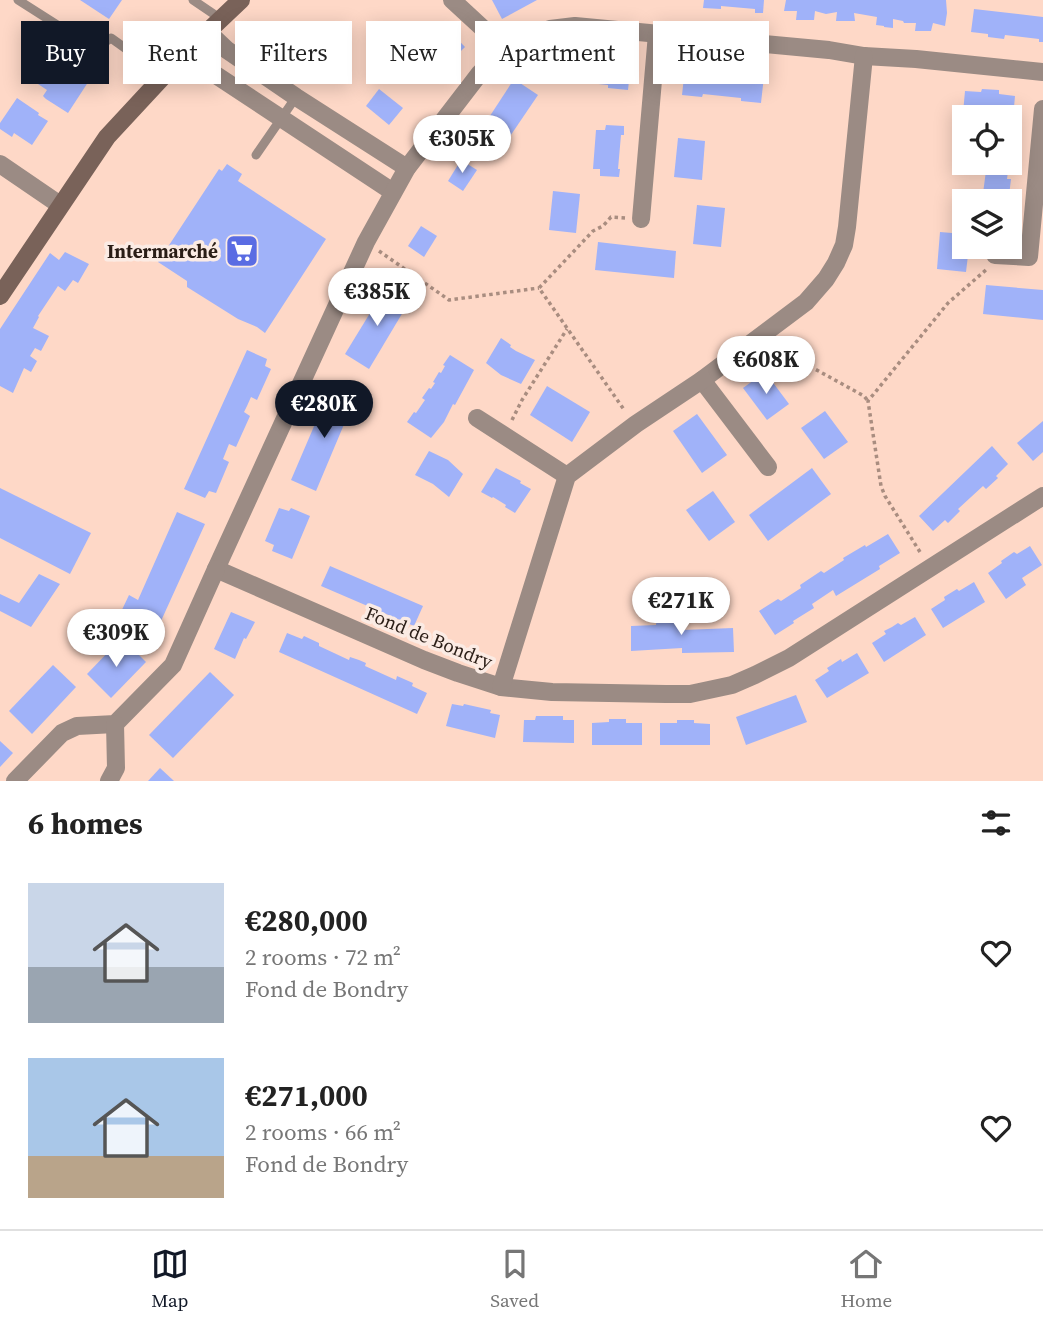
<!DOCTYPE html>
<meta charset="utf-8">
<style>
:root{--surface:#fff;--page:#f6f6f6;--text:#222;--muted:#767676;--line:#e0e0e0;--accent:#111827}
body{margin:0;font-family:"Source Serif 4",serif;background:var(--page);color:var(--text);height:100vh;display:flex;flex-direction:column;font-size:26px;white-space:nowrap}
*{box-sizing:border-box;margin:0}
p{font-size:23px;color:var(--muted)}
.icon{flex:none;width:38px;height:38px;fill:none;stroke:currentColor;stroke-width:2;stroke-linecap:round;stroke-linejoin:round}
.map{position:relative;height:781px;overflow:hidden}
.drawer{display:flex;flex-direction:column;background:var(--surface);flex:1}
.drawer>*{flex:none}
.guide{position:absolute;left:21px;top:21px;width:1001px;height:63px;display:flex;gap:14px}
.tools{position:absolute;left:952px;top:105px;display:grid;gap:14px}
.tools a{display:grid;place-items:center;width:70px;height:70px;border-radius:0px;background:var(--surface);box-shadow:0 4px 18px #0003;font-size:35px}
.price{position:absolute;translate:-50% -60px;padding:0 16px;border-radius:24px;background:#fff;color:#222;font-size:23px;line-height:46px;filter:drop-shadow(0 2px 4px #0008)}
.price::after{content:'';position:absolute;left:50%;top:42px;width:21px;height:16px;margin-left:-10px;background:inherit;clip-path:polygon(0 0,100% 0,50% 100%)}
.price.active{background:var(--accent);color:#fff}
ul{padding:0;list-style:none}
li{display:flex;align-items:center;gap:21px;height:175px;padding:0 28px}
li span{display:grid;place-items:center;flex:none;width:196px;height:140px;border-radius:0px;color:#555}
li>.icon{margin-inline-start:auto}
span .icon{width:84px;height:84px;fill:#fffc;stroke-width:1}
li b{font-size:30px}
h2{display:flex;justify-content:space-between;align-items:center;height:84px;padding:0 28px;font-size:30px}
.tag{padding:0 24px;border-radius:0px;background:var(--surface);box-shadow:0 4px 18px #0003;font-size:24px;line-height:63px}
.tag.active{background:var(--accent);color:#fff}
.menu{display:flex;justify-content:space-around;align-items:center;height:98px;border-top:2px solid var(--line);background:var(--surface);font-size:19px;color:var(--muted)}
.menu a{display:grid;justify-items:center;gap:4px}
.menu .active{color:var(--accent)}
.map>svg:first-child{display:block}
.building{fill:#a0b2f9}
.lines{fill:none;stroke-linecap:round;stroke-linejoin:round}
.path{stroke:#a98d80;stroke-width:3.5;stroke-dasharray:3.5 3.5;stroke-linecap:butt}
.service{stroke:#9b8b84;stroke-width:9}
.minor{stroke:#9b8b84;stroke-width:18}
.secondary{stroke:#796259;stroke-width:18}
.labels{text-anchor:middle;stroke-width:7;stroke-linejoin:round;paint-order:stroke}
.poi-label{font-size:19px;font-weight:bold;fill:#2a1d16;stroke:#fbebe4;text-anchor:end}
.street-label{font-size:19px;fill:#2a1d16;stroke:#fbebe4}
</style>
<div class="map">
<svg width="1043" height="781" viewBox="0 0 1043 781">
<rect width="100%" height="100%" fill="#fed8c7"/>
<g class="building">
<polygon points="80,0 122,0 109,19"/>
<polygon points="492,0 537,0 502,19"/>
<polygon points="704,0 764,0 763,13 755,13 755,9 721,6 721,9 703,8"/>
<polygon points="786,0 946,0 947,13 945,26 933,23 931,31 915,31 916,23 904,23 903,21 893,19 893,28 884,27 884,26 876,25 877,17 854,13 855,21 836,21 837,12 826,14 815,11 814,20 796,20 797,11 784,11"/>
<polygon points="974,9 1043,17 1043,42 1039,42 1039,39 1005,35 1004,39 988,37 988,34 971,32"/>
<polygon points="297,22 332,50 314,72 279,45"/>
<polygon points="445,26 465,47 429,82 408,61"/>
<polygon points="572,54 612,58 612,60 631,62 628,90 608,88 608,85 589,83 550,82 552,55 571,56"/>
<polygon points="74,56 96,70 68,113 46,99 43,96 47,90 35,82 44,68 59,78"/>
<polygon points="705,67 745,71 745,74 764,76 761,103 741,101 741,98 703,94 702,97 682,95 685,68 704,69"/>
<polygon points="514,79 538,95 494,160 471,145"/>
<polygon points="379,89 403,108 389,125 366,106"/>
<polygon points="982,89 999,90 999,94 1015,96 1013,118 963,113 965,91 981,92"/>
<polygon points="17,98 39,113 38,115 48,121 32,145 14,133 12,137 0,129 0,123"/>
<polygon points="606,125 624,126 624,135 621,135 618,169 620,169 619,177 600,176 600,169 593,169 596,130 605,130"/>
<polygon points="678,138 705,141 702,180 674,177"/>
<polygon points="461,160 477,170 463,191 448,181"/>
<polygon points="987,163 1009,163 1007,179 1011,179 1009,196 1006,196 1005,201 982,201"/>
<polygon points="227,164 242,174 238,181 326,239 265,333 257,327 238,319 187,287 187,281 158,262 219,169 222,171"/>
<polygon points="553,191 580,194 576,233 549,230"/>
<polygon points="697,205 725,208 721,247 693,244"/>
<polygon points="421,226 437,236 424,257 408,246"/>
<polygon points="940,232 964,234 964,247 969,247 966,272 937,269"/>
<polygon points="598,242 676,251 674,278 595,270"/>
<polygon points="65,252 89,264 78,283 73,280 65,291 58,286 38,316 39,317 33,328 49,336 41,351 35,348 30,356 37,361 31,372 24,368 13,393 0,386 0,329 50,253 59,260"/>
<polygon points="986,285 1043,290 1043,320 983,314"/>
<polygon points="386,287 409,302 369,369 345,354"/>
<polygon points="501,338 511,345 510,347 516,351 535,360 521,384 501,375 486,363"/>
<polygon points="247,350 267,359 265,366 271,369 257,400 251,397 247,406 244,412 250,416 236,447 229,444 223,459 229,462 216,493 209,491 205,498 184,489"/>
<polygon points="450,355 474,370 455,405 453,404 444,422 431,438 407,422 414,412 416,413 425,400 422,398 429,388 431,389 435,383 433,382 439,372 441,373 445,366 443,365"/>
<polygon points="765,372 789,404 767,420 743,388"/>
<polygon points="547,386 590,412 572,442 530,415"/>
<polygon points="333,388 357,399 347,422 345,422 316,491 291,480 321,410 324,410"/>
<polygon points="825,411 848,442 824,459 801,428"/>
<polygon points="697,414 727,455 702,473 673,431"/>
<polygon points="1043,421 1043,452 1033,461 1017,443"/>
<polygon points="992,446 1008,464 996,476 998,478 986,489 983,486 958,509 960,511 948,523 945,520 933,531 919,516"/>
<polygon points="429,451 448,460 463,474 449,497 433,484 415,475"/>
<polygon points="496,468 521,481 520,483 531,489 515,513 505,507 506,505 493,497 492,498 481,492"/>
<polygon points="812,468 831,494 768,541 749,515"/>
<polygon points="0,488 91,533 70,574 0,538"/>
<polygon points="713,491 735,522 709,541 686,510"/>
<polygon points="279,508 289,511 291,508 310,516 292,559 272,551 274,545 265,541"/>
<polygon points="177,512 205,524 156,632 120,614 129,595 138,600"/>
<polygon points="888,534 900,553 879,566 880,569 836,596 833,590 812,604 814,608 793,621 794,623 775,635 759,611 778,599 781,601 801,588 800,585 821,571 824,573 844,560 843,558 865,545 866,547"/>
<polygon points="1030,546 1042,565 1022,578 1026,585 1006,599 988,573 1002,563 1001,561 1014,552 1017,554"/>
<polygon points="330,566 423,606 414,626 321,586"/>
<polygon points="39,574 60,584 31,627 0,611 0,594 19,603"/>
<polygon points="974,582 985,602 943,628 931,609 945,600 944,597 957,589 959,591"/>
<polygon points="231,612 255,622 246,639 244,638 235,659 214,649"/>
<polygon points="657,615 681,615 682,630 733,628 734,652 682,653 682,648 631,651 631,626 656,625"/>
<polygon points="915,617 926,635 884,662 872,643 886,634 884,631 892,627 898,623 901,625"/>
<polygon points="287,633 302,639 304,636 319,643 319,646 349,660 350,657 359,660 366,663 365,666 396,680 397,676 413,683 412,686 427,693 417,714 279,652"/>
<polygon points="115,645 137,653 146,662 111,698 87,674"/>
<polygon points="857,653 869,673 827,698 815,680 829,671 827,668 841,659 842,662"/>
<polygon points="53,665 76,687 32,734 9,711"/>
<polygon points="210,672 234,695 173,758 149,735"/>
<polygon points="796,695 807,722 746,745 736,717"/>
<polygon points="452,704 463,706 464,704 491,710 490,713 500,715 495,738 446,726"/>
<polygon points="536,716 563,716 563,720 574,720 574,743 523,742 524,720 535,720"/>
<polygon points="609,719 626,719 626,723 642,723 642,745 592,745 592,723 609,722"/>
<polygon points="677,720 694,720 694,723 710,724 710,745 660,745 660,723 677,723"/>
<polygon points="0,741 13,753 0,767"/>
<polygon points="160,768 174,781 148,781"/>
</g>
<g class="lines">
<g class="path">
<polyline points="625,218 611,217 603,226 593,231 539,288 625,411"/>
<polyline points="379,251 449,300 539,288"/>
<polyline points="773,346 864,396 868,401"/>
<polyline points="512,420 522,400 567,329"/>
<polyline points="920,552 885,496 881,486 868,401 948,303 987,269"/>
</g>
<g class="service">
<polyline points="18,0 95,49 111,38 164,76"/>
<polyline points="193,0 221,19"/>
<polyline points="256,155 296,97"/>
</g>
<g class="minor">
<polyline points="452,0 490,35 503,50"/>
<polyline points="208,32 227,50 296,97 407,168"/>
<polyline points="184,54 393,192"/>
<polyline points="1043,72 916,59 864,56 829,50 575,26 550,29 534,34 512,44 503,50 480,73 407,168 366,242 216,569 424,660 458,673 501,687 552,692 666,694 690,694 732,685 755,675 789,658 1043,496"/>
<polyline points="0,164 60,205"/>
<polyline points="641,219 657,34"/>
<polyline points="995,255 1029,257 1043,109"/>
<polyline points="702,380 768,467"/>
<polyline points="477,418 567,476"/>
<polyline points="501,687 567,476 636,424 702,380 806,302 826,279 836,263 844,245 847,227 864,56"/>
<polyline points="15,781 62,733 77,726 115,724 173,665 216,569"/>
<polyline points="109,781 116,768 115,724"/>
</g>
<polyline class="secondary" points="0,296 107,137 184,54 241,0"/>
</g>
<defs>
<symbol id="supermarket-square" viewBox="-11 -11 22 22"><rect x="-9" y="-9" width="18" height="18" rx="4" fill="#5a6ce3" stroke="#fbebe4"/><path d="M-6-5.5h2.5l.6 2H6L4.5 2H-2.5L-4.4-4H-6ZM-1.5 3.2a1.3 1.3 0 1 0 .1 0ZM3 3.2a1.3 1.3 0 1 0 .1 0Z" fill="#fff"/></symbol>
</defs>
<g fill-rule="evenodd">
<use href="#supermarket-square" x="223" y="232" width="38" height="38"/>
</g>
<g class="labels">
<g class="poi-label">
<text x="218" y="258">Intermarché</text>
</g>
<g class="street-label">
<text transform="translate(429 637) rotate(22)" y="7">Fond de Bondry</text>
</g>
</g>
</svg>
<div class="tools">
<a><svg class="icon" aria-label="locate" viewBox="0 0 24 24"><circle cx="12" cy="12" r="6"/><path d="M12 2v4M12 18v4M2 12h4M18 12h4"/></svg></a>
<a><svg class="icon" aria-label="layers" viewBox="0 0 24 24"><path d="M12 4l9 5-9 5-9-5zM3 14l9 5 9-5"/></svg></a>
</div>
<b class="price" style="left:462px;top:175px">€305K</b>
<b class="price" style="left:377px;top:328px">€385K</b>
<b class="price" style="left:766px;top:396px">€608K</b>
<b class="price active" style="left:324px;top:440px">€280K</b>
<b class="price" style="left:681px;top:637px">€271K</b>
<b class="price" style="left:116px;top:669px">€309K</b>
<div class="guide">
<a class="tag active">Buy</a>
<a class="tag">Rent</a>
<a class="tag">Filters</a>
<a class="tag">New</a>
<a class="tag">Apartment</a>
<a class="tag">House</a>
</div>
</div>
<section class="drawer">
<h2>6 homes<svg class="icon" aria-label="filters" viewBox="0 0 24 24"><path d="M4 7h16M4 17h16"/><circle cx="9" cy="7" r="2"/><circle cx="15" cy="17" r="2"/></svg></h2>
<ul>
<li><span style="background:linear-gradient(#c9d6e8 60%,#9aa5b1 0)"><svg class="icon" aria-label="home" viewBox="0 0 24 24"><path d="M3 11l9-7 9 7M6 9v11h12V9"/></svg></span><div><b>€280,000</b><p>2 rooms · 72 m²</p><p>Fond de Bondry</p></div><svg class="icon" aria-label="heart" viewBox="0 0 24 24"><path d="M12 20l-8-8c-3-5 5-10 8-4 3-6 11-1 8 4z"/></svg></li>
<li><span style="background:linear-gradient(#a9c7e8 70%,#b9a48a 0)"><svg class="icon" aria-label="home" viewBox="0 0 24 24"><path d="M3 11l9-7 9 7M6 9v11h12V9"/></svg></span><div><b>€271,000</b><p>2 rooms · 66 m²</p><p>Fond de Bondry</p></div><svg class="icon" aria-label="heart" viewBox="0 0 24 24"><path d="M12 20l-8-8c-3-5 5-10 8-4 3-6 11-1 8 4z"/></svg></li>
</ul>
</section>
<nav class="menu">
<a class="active"><svg class="icon" aria-label="map" viewBox="0 0 24 24"><path d="M3 6l6-2 6 2 6-2v14l-6 2-6-2-6 2zM9 4v14M15 6v14"/></svg>Map</a>
<a><svg class="icon" aria-label="saved" viewBox="0 0 24 24"><path d="M7 4h10v16l-5-4-5 4z"/></svg>Saved</a>
<a><svg class="icon" aria-label="home" viewBox="0 0 24 24"><path d="M3 11l9-7 9 7M6 9v11h12V9"/></svg>Home</a>
</nav>
